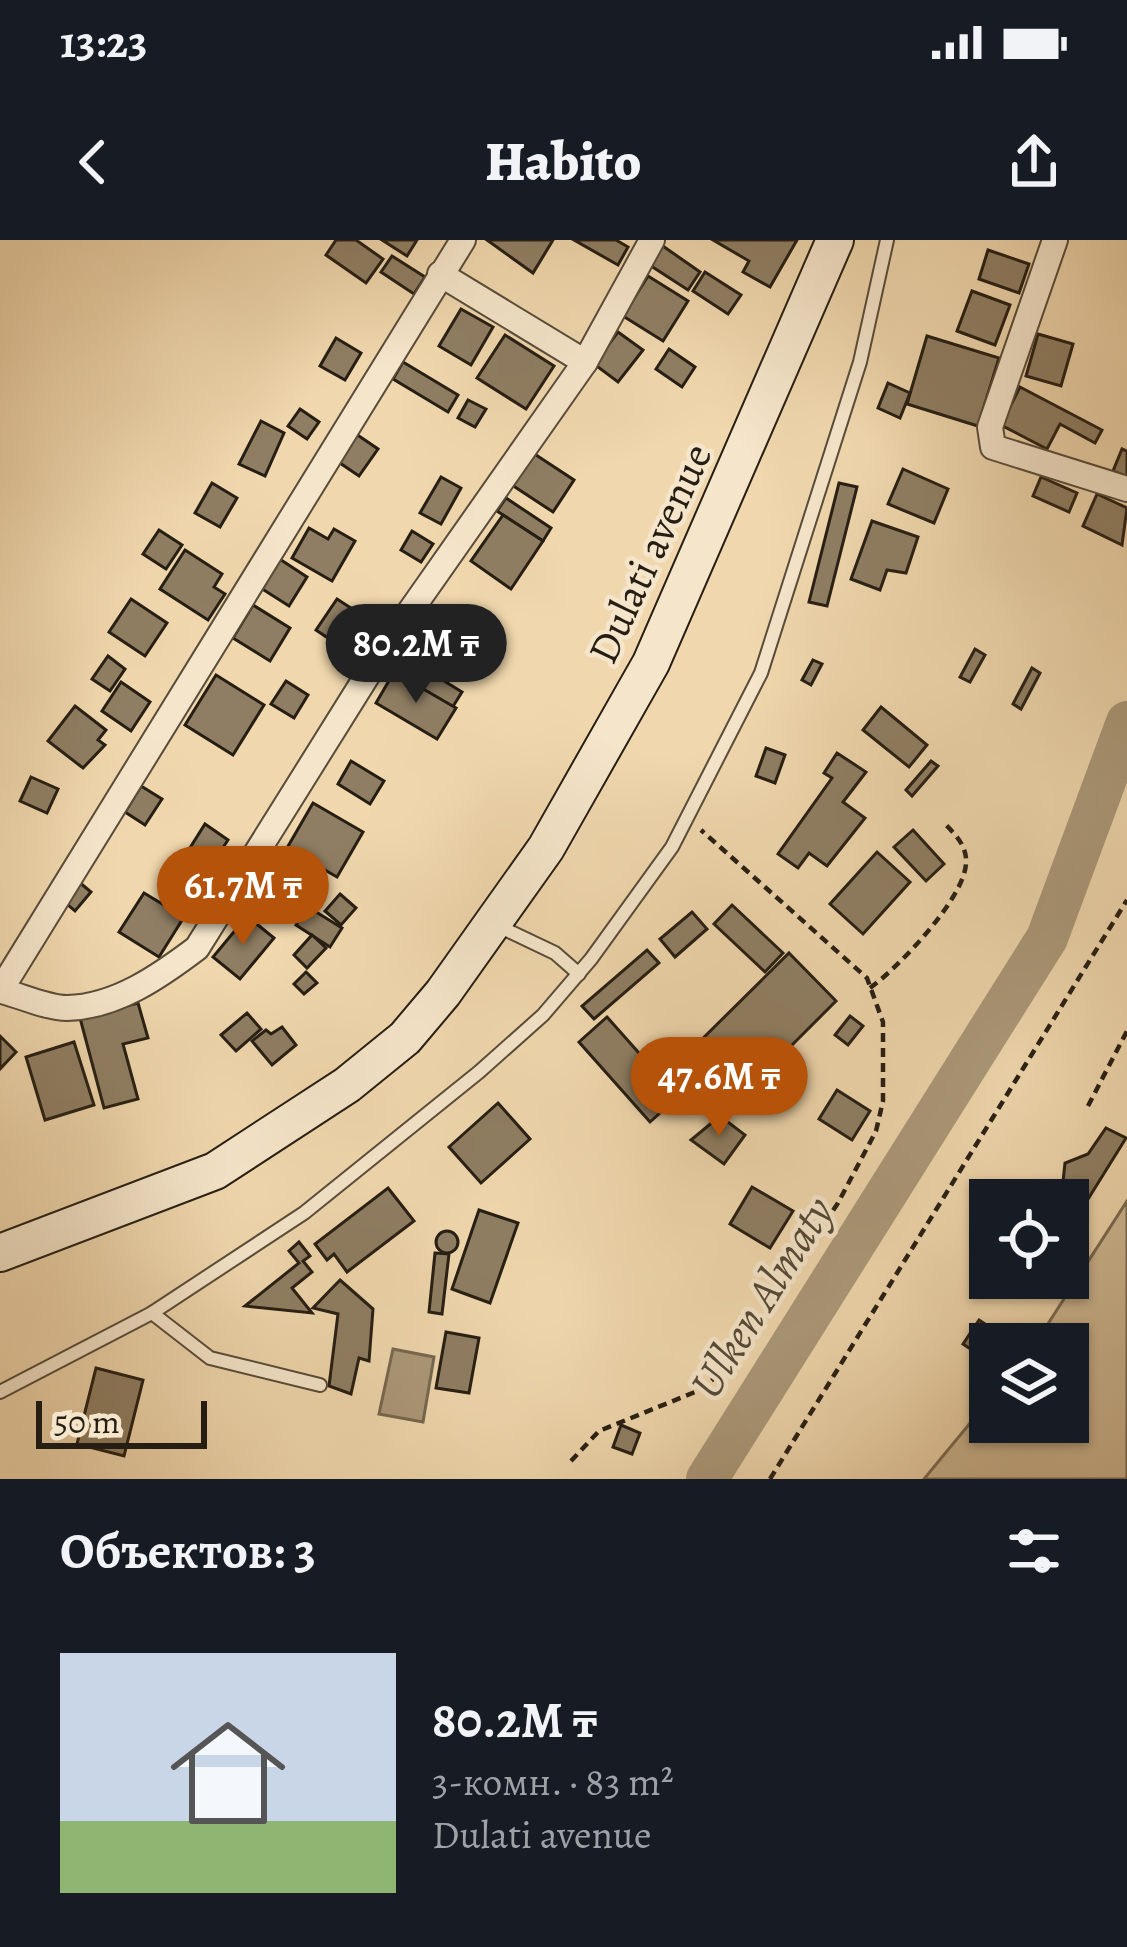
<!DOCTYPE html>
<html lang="ru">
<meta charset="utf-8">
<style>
:root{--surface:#171b24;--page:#20242c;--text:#f1f3f6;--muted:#9ea1a6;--line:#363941;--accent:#b45309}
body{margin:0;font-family:Alegreya,serif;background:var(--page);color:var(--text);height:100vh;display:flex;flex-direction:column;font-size:45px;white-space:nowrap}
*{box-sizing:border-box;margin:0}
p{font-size:39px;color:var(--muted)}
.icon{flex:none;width:66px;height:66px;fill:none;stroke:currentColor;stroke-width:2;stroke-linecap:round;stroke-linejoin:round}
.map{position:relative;height:1239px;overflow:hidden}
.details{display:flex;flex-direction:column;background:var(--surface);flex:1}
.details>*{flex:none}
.tools{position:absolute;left:969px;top:939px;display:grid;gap:24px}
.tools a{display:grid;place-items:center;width:120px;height:120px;border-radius:0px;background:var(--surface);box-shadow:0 3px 9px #0004;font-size:60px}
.scale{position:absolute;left:36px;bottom:30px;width:171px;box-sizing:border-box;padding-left:12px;border:6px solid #261e13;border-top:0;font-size:33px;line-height:42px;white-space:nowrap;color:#261e13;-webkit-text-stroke:9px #f5e5ca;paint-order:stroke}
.price{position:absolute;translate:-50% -102px;padding:0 27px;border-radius:42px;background:var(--accent);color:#fff;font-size:39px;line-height:78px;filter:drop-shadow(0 3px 6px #0008)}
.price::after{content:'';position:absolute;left:50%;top:72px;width:36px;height:27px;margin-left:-18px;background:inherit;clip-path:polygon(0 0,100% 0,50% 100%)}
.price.current{background:#222;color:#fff}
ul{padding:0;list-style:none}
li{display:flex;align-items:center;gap:36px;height:300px;padding:0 60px}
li+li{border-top:3px solid var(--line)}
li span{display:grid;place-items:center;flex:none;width:336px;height:240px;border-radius:0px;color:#555}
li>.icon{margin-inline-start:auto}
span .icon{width:144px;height:144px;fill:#fffc;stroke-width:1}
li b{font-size:51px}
h2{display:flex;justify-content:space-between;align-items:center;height:144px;padding:0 60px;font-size:51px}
.status{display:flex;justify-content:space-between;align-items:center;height:84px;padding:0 60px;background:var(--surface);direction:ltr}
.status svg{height:33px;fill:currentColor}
header{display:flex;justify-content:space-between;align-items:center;height:156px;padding:0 60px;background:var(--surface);font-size:54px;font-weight:800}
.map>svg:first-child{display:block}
.green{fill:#ceb893;stroke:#7a6b53;stroke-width:3}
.water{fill:#ab9879;stroke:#766750;stroke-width:3}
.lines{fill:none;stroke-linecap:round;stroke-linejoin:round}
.river{stroke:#ab9879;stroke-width:42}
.building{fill:#8f7e63;stroke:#261e13;stroke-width:3}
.service-casing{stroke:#584c3a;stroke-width:16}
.minor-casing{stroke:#584c3a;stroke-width:28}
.secondary-casing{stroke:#261e13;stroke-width:40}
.path{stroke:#261e13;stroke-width:4.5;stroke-dasharray:9 6;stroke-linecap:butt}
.service{stroke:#f5e5ca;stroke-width:12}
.minor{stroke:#f5e5ca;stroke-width:24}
.secondary{stroke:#f5e5ca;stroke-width:36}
.labels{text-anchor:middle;stroke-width:9;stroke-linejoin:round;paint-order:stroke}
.street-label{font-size:42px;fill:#261e13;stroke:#f5e5ca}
.water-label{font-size:45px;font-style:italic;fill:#554937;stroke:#f5e5ca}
</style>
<div class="status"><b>13:23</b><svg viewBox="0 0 49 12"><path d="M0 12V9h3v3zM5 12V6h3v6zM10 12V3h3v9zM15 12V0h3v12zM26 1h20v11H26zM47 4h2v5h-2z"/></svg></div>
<header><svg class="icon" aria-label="back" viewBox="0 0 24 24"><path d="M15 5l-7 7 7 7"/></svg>Habito<svg class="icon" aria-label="share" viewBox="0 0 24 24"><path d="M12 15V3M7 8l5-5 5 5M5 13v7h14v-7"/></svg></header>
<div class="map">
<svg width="1127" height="1239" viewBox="0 0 1127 1239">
<rect width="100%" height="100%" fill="#f0d7ad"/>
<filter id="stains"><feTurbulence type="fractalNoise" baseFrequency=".00167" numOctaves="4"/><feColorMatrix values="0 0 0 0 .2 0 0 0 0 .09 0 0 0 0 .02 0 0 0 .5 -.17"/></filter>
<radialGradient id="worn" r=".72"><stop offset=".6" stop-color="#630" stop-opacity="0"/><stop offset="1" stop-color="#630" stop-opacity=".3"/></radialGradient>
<polygon class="green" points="1127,961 1127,1239 924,1239 990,1159 990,1182 1068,1182 1068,1104 1035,1104"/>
<polygon class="water" points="393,1109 434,1117 423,1182 379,1174"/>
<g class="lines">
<polyline class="river" points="707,1239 1047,698 1127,482"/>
</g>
<g class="building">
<polygon points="336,0 356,0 383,19 366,43 326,15"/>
<polygon points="382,0 417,0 407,16"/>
<polygon points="487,0 553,0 533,33"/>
<polygon points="574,0 616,0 628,7 618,25"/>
<polygon points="713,0 797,0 770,47 743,32 749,21"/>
<polygon points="660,4 700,32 688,50 648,24"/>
<polygon points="988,10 1029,24 1019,53 979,39"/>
<polygon points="392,16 425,37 414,54 381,32"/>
<polygon points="705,32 741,55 728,74 693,51"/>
<polygon points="648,36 688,61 663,101 623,76"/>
<polygon points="972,51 1010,65 995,105 957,91"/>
<polygon points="461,69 493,87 471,125 439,106"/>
<polygon points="618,92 643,110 618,142 594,124"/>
<polygon points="1038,94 1073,104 1061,146 1026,136"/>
<polygon points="505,95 554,126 526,169 477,138"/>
<polygon points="927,96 999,118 978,186 907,164"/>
<polygon points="336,98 361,113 345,140 320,126"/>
<polygon points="669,109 695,127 682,147 656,129"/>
<polygon points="403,122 458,155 448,172 393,139"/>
<polygon points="888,143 910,153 900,178 878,168"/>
<polygon points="1020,147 1102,190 1095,203 1060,184 1047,209 1001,185"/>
<polygon points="468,160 486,169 475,187 458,178"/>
<polygon points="300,169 319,182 307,199 288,186"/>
<polygon points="261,181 284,193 265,236 239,224"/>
<polygon points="356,194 378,209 359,236 337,221"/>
<polygon points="1122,209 1127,211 1127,237 1113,231"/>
<polygon points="533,213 574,240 553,272 512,245"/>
<polygon points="903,229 948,249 934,283 888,264"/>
<polygon points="441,237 461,248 441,284 420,273"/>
<polygon points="1041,237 1077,253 1069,272 1033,256"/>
<polygon points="212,243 237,258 220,287 195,273"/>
<polygon points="839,243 857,247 827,366 809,362"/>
<polygon points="1097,254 1127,268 1122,305 1083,286"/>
<polygon points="506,258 551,288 543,301 497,271"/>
<polygon points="503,275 543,301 511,349 471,321"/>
<polygon points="872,281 918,297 906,333 887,330 880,350 851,339"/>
<polygon points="309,288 328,299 334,289 355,301 332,341 292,318"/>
<polygon points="159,290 182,305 166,329 143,314"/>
<polygon points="412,291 433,304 421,322 401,310"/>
<polygon points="185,310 222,334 214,347 225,354 208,380 160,349"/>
<polygon points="275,316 307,337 289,366 256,345"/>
<polygon points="131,359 167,383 145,416 109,392"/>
<polygon points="337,359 380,387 359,419 316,390"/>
<polygon points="253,365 290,388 270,421 233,398"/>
<polygon points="975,409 985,415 970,442 960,437"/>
<polygon points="108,416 125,429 110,451 92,439"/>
<polygon points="813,420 822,424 811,445 802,440"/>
<polygon points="1032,428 1040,433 1021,469 1013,464"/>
<polygon points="428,431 462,452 452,468 418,447"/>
<polygon points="394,432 456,468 437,499 376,463"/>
<polygon points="216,435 264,465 233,515 185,485"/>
<polygon points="286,441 308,455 294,478 271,464"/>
<polygon points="121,442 150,462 131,491 102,471"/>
<polygon points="75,466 106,490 98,500 105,505 83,528 48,501"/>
<polygon points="881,467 927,505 909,527 863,490"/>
<polygon points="766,508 785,515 775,543 756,536"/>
<polygon points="837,513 866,532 843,562 865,578 827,626 809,613 798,628 778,614 832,538 824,533"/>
<polygon points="351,521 384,541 370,564 338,544"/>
<polygon points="931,521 938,526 912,556 906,550"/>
<polygon points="31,537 58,549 47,573 20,561"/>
<polygon points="141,546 162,559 145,585 125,572"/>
<polygon points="313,563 363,592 337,637 287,608"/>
<polygon points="205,584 228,600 211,626 188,611"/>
<polygon points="913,590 944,624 926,641 894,607"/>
<polygon points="877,612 910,642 863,694 830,664"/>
<polygon points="211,627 235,644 217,669 194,653"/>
<polygon points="79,642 91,652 75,671 62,660"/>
<polygon points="144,653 184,677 159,717 119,692"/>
<polygon points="340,654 356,668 341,685 325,671"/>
<polygon points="732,665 783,713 765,732 714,684"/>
<polygon points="308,667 342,688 330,707 296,685"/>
<polygon points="692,672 707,689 675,717 660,699"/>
<polygon points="247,676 274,698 240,739 213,717"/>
<polygon points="312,695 326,708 307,728 294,715"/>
<polygon points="647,710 659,723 594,779 582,766"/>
<polygon points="789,713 836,761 730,867 682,819"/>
<polygon points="306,732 317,743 304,754 294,744"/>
<polygon points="138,763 148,798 123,804 138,859 104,868 80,778"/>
<polygon points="247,773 261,789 236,811 221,795"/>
<polygon points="850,776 863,786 848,805 835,795"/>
<polygon points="607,777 678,857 650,882 579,802"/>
<polygon points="282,787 296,805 272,825 252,801 266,790 271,794"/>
<polygon points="0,796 16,812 0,829"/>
<polygon points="74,802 94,865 45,880 26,817"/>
<polygon points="837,850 870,871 852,900 819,879"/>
<polygon points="498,863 530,899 481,943 449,907"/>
<polygon points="720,876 745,895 724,924 691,900"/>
<polygon points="1106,888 1126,898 1080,972 1061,960 1065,923 1088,914"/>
<polygon points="752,947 793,971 770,1008 730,984"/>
<polygon points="388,948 414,981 347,1032 334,1014 327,1020 315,1004"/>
<polygon points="479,970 518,983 490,1063 452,1049"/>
<circle cx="447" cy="1002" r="11"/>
<polygon points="299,1002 310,1016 303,1021 312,1032 292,1048 312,1073 245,1066 299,1023 289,1011"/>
<polygon points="435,1013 449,1014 442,1074 429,1072"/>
<polygon points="340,1040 373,1069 369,1121 359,1118 351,1154 329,1146 338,1074 313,1068"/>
<polygon points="979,1080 1000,1094 984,1118 963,1104"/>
<polygon points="446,1092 479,1098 469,1153 436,1148"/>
<polygon points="96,1128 143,1140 124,1216 77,1204"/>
<polygon points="621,1185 640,1193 632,1214 613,1207"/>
</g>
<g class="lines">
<defs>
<g id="service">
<polyline points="496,685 555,713 579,734"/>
<polyline points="152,1073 210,1118 320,1145"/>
<polyline points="0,1152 152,1073 304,973 479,832 543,775 591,719 672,607 761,433 860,122 887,0"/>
</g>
<g id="minor">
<polyline points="1055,0 990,187 993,207 1127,249"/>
<polyline points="440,34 585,122"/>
<polyline points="0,751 463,0"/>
<path d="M2,751C22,756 47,768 67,768C116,767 160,736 197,708L385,407L585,122L652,0"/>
</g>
<polyline id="secondary" points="0,1013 215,931 347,845 405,798 443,753 546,608 651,423 835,0"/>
</defs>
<use href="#service" class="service-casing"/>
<use href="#minor" class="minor-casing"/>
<use href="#secondary" class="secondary-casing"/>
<g class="path">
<path d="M870,748C898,728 965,658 966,623C967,606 956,595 944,583"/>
<polyline points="1088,866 1127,791"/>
<polyline points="571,1221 599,1191 700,1150 730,1125 838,963 876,891 883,861 883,782 867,738 701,590"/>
<polyline points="770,1239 1127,660"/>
</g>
<use href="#service" class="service"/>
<use href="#minor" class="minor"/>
<use href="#secondary" class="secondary"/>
</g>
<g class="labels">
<g class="street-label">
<text transform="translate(649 313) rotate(-65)" y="15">Dulati avenue</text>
</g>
<g class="water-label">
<text transform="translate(761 1057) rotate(-58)" y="16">Ulken Almaty</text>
</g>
</g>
<rect width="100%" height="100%" filter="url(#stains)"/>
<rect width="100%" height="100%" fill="url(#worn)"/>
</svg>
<div class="tools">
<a><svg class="icon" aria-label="locate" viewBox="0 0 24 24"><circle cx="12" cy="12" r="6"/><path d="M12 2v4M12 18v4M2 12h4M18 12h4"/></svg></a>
<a><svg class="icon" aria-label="layers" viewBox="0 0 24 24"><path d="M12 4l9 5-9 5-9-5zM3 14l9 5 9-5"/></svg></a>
</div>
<div class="scale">50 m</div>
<b class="price current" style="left:416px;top:466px">80.2M ₸</b>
<b class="price" style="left:243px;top:708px">61.7M ₸</b>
<b class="price" style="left:719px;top:899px">47.6M ₸</b>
</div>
<section class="details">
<h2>Объектов: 3<svg class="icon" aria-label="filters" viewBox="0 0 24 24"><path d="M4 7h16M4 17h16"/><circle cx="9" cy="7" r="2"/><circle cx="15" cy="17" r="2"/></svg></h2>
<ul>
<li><span style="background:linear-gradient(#c9d6e8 70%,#8fb573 0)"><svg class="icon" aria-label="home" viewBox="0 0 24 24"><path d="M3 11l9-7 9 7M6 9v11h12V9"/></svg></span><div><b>80.2M ₸</b><p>3-комн. · 83 m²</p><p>Dulati avenue</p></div></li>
</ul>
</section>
